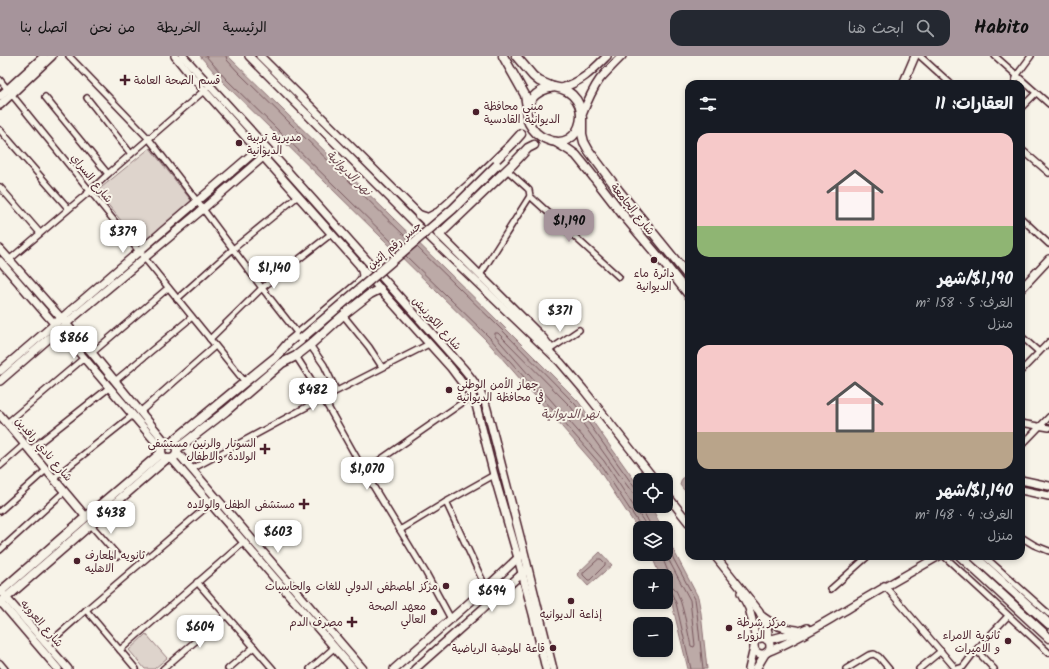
<!DOCTYPE html>
<html lang="ar">
<meta charset="utf-8">
<style>
:root{--surface:#171b24;--page:#242831;--text:#f1f3f6;--muted:#9ea1a6;--accent:#a6949b}
body{margin:0;font-family:Kalam,"Playpen Sans Arabic",sans-serif;background:var(--page);color:var(--text);direction:rtl;height:100vh;display:flex;flex-direction:column;font-size:15px;white-space:nowrap}
*{box-sizing:border-box;margin:0}
p{font-size:13px;color:var(--muted)}
.icon{flex:none;width:22px;height:22px;fill:none;stroke:currentColor;stroke-width:2;stroke-linecap:round;stroke-linejoin:round}
.map{position:relative;flex:1;overflow:hidden;direction:ltr}
.sheet{position:absolute;left:685px;top:24px;width:340px;height:480px;display:flex;flex-direction:column;background:var(--surface);border-radius:12px;box-shadow:0 2px 6px #0003;direction:rtl}
.sheet>*{flex:none}
.buttons{position:absolute;left:633px;top:417px;display:grid;gap:8px}
.buttons a{display:grid;place-items:center;width:40px;height:40px;border-radius:8px;background:var(--surface);box-shadow:0 2px 6px #0003;font-size:20px}
.price{position:absolute;translate:-50% -34px;padding:0 9px;border-radius:8px;background:#fff;color:#222;font-size:13px;line-height:26px;filter:drop-shadow(0 1px 2px #0008)}
.price::after{content:'';position:absolute;left:50%;top:24px;width:12px;height:9px;margin-left:-6px;background:inherit;clip-path:polygon(0 0,100% 0,50% 100%)}
.price.current{background:var(--accent);color:#111}
ul{padding:0;list-style:none}
li{display:grid;align-content:center;gap:8px;height:212px;padding:0 12px}
li span{display:grid;place-items:center;height:124px;border-radius:12px;color:#555}
li>.icon{margin-inline-start:auto}
span .icon{width:72px;height:72px;fill:#fffc;stroke-width:1}
li b{font-size:17px}
h2{display:flex;justify-content:space-between;align-items:center;height:48px;padding:0 12px;font-size:17px}
header{display:flex;align-items:center;gap:24px;box-sizing:border-box;height:56px;padding:0 20px;background:var(--accent);color:#111}
header strong{font-size:19px}
nav{display:flex;gap:22px;margin-inline-start:auto;font-size:14px}
.search{width:280px;height:36px;background:var(--page);display:flex;align-items:center;gap:10px;box-sizing:border-box;padding:0 14px;border-radius:12px;color:var(--muted);font-size:15px}
.map>svg:first-child{display:block}
.green{fill:#ded4cc;stroke:#947a7c}
.water{fill:#bcaaa7;stroke:#8e7275}
.lines{fill:none;stroke-linecap:round;stroke-linejoin:round}
.shore{stroke:#78575d;stroke-width:1}
.street-casing{stroke:#4a1f2b;stroke-width:8}
.secondary-casing{stroke:#4a1f2b;stroke-width:10}
.primary-casing{stroke:#4a1f2b;stroke-width:11}
.street{stroke:#f7f3e8;stroke-width:5}
.secondary{stroke:#f7f3e8;stroke-width:7}
.primary{stroke:#f7f3e8;stroke-width:8}
.primary-bridge-casing{stroke:#4a1f2b;stroke-width:11;stroke-linecap:butt}
.primary-bridge{stroke:#f7f3e8;stroke-width:8}
.poi-dot{fill:#4a1f2b;stroke:#f7f3e8;stroke-width:1.5}
.labels{text-anchor:middle;stroke-width:4;stroke-linejoin:round;paint-order:stroke}
.poi-label{font-size:11px;fill:#4a1f2b;stroke:#f7f3e8;text-anchor:end}
.street-label{font-size:11px;fill:#4a1f2b;stroke:#f7f3e8}
.water-label{font-size:12px;font-style:italic;fill:#6c4950;stroke:#f7f3e8}
</style>
<header>
<strong>Habito</strong>
<div class="search"><svg class="icon" aria-label="search" viewBox="0 0 24 24"><circle cx="10" cy="10" r="6"/><path d="M15 15l6 6"/></svg>ابحث هنا</div>
<nav><a>الرئيسية</a><a>الخريطة</a><a>من نحن</a><a>اتصل بنا</a></nav>
</header>
<div class="map">
<svg width="1049" height="613" viewBox="0 0 1049 613">
<rect width="100%" height="100%" fill="#f7f3e8"/>
<filter id="ink" filterUnits="userSpaceOnUse"><feTurbulence type="fractalNoise" baseFrequency=".025" numOctaves="2"/><feDisplacementMap in="SourceGraphic" scale="8" xChannelSelector="R" yChannelSelector="G"/><feConvolveMatrix kernelMatrix="1 2 1 2 8 2 1 2 1" color-interpolation-filters="sRGB"/></filter>
<g filter="url(#ink)">
<g class="green">
<polygon points="150,92 193,147 144,193 97,135"/>
<polygon points="146,578 167,602 154,613 145,613 129,594"/>
</g>
<g class="water">
<polygon points="200,0 228,0 500,267 578,345 640,432 640,450 651,450 662,472 640,472 640,476 597,411 486,284 223,26"/>
<polygon points="686,420 689,420 689,435 684,434 680,429 682,423"/>
<polygon points="666,480 698,541 701,557 707,613 688,613 672,548 666,534 666,520 660,520 651,498 666,498"/>
<polygon points="600,496 612,509 588,530 577,518"/>
</g>
<g class="lines">
<g class="shore">
<polyline points="206,0 226,23 399,193"/>
<polyline points="226,0 227,4 239,17 409,184"/>
<polyline points="417,191 498,270 575,348 635,432 637,433 640,434"/>
<polyline points="406,200 489,281 600,408 642,472"/>
<polyline points="640,439 635,438 631,435 571,351 498,277 495,277 495,280 604,405 646,469 648,470 650,468 643,455 643,450"/>
<polyline points="666,489 695,543 697,557 703,613"/>
<path d="M664,498L666,499L690,544L695,589L694,591L691,590C688,578 682,540 674,532C672,529 669,529 666,527L669,521V518L662,501Z"/>
<polygon points="599,503 601,503 605,507 605,509 590,524 588,524 583,519 583,517"/>
<polyline points="666,534 669,534 671,536 676,547 691,613"/>
</g>
<defs>
<g id="street">
<polyline points="69,0 149,83 203,153 262,232 298,278"/>
<polyline points="920,0 951,28"/>
<polyline points="995,0 1049,48"/>
<polyline points="0,24 245,326"/>
<polyline points="1014,28 1017,19 1031,0"/>
<polyline points="45,41 108,118"/>
<polyline points="87,42 131,98"/>
<polyline points="1021,52 1036,37"/>
<polyline points="0,74 68,152"/>
<polyline points="1021,93 1049,117"/>
<polyline points="0,131 40,177"/>
<polyline points="530,140 619,221"/>
<polyline points="1021,162 1049,188"/>
<polyline points="9,204 90,135 108,118 206,33"/>
<polyline points="480,219 530,140 529,134 527,132 507,114"/>
<polyline points="177,243 233,193 298,140"/>
<polyline points="343,259 369,291 382,311"/>
<polyline points="1021,280 1039,296"/>
<polyline points="210,283 262,232 331,178"/>
<polyline points="310,289 324,309 336,334"/>
<polyline points="551,293 579,274"/>
<polyline points="92,297 168,232"/>
<polyline points="296,300 323,342 364,415 426,517 451,563"/>
<polyline points="1021,315 1049,286"/>
<polyline points="115,325 192,261"/>
<polyline points="141,355 215,290"/>
<polyline points="7,367 84,302"/>
<polyline points="1021,367 1049,372"/>
<polyline points="1021,390 1049,361"/>
<polyline points="30,394 110,331"/>
<polyline points="0,410 25,388"/>
<polyline points="192,413 323,342 429,288"/>
<polyline points="364,415 472,340"/>
<polyline points="54,422 133,359"/>
<polyline points="446,446 486,532"/>
<polyline points="0,455 46,414"/>
<polyline points="90,468 118,500"/>
<polyline points="400,474 446,446 494,419"/>
<polyline points="1021,481 1034,489 1049,495"/>
<polyline points="0,494 65,435"/>
<polyline points="944,500 1049,597"/>
<polyline points="984,500 1049,558"/>
<polyline points="197,526 273,613"/>
<polyline points="884,529 956,613"/>
<polyline points="831,533 868,500"/>
<polyline points="86,554 136,613"/>
<polyline points="47,589 86,554 210,448"/>
<polyline points="120,594 244,486"/>
<polyline points="976,594 994,613"/>
<polyline points="0,607 5,613"/>
<polyline points="163,613 226,559"/>
<polyline points="228,613 254,591"/>
<polyline points="310,613 335,591"/>
<polyline points="846,613 869,599 874,598 879,601 889,613"/>
<polyline points="919,613 941,595"/>
<polyline points="957,613 963,611 976,594 1008,560"/>
</g>
<g id="secondary">
<polyline points="175,0 188,16 361,211 380,233 451,312 472,340 476,349 494,419 518,502 533,558 546,613"/>
<path d="M183,0L283,110L463,312C473,324 483,337 487,353L524,496L553,613"/>
<polyline points="249,0 414,166 560,306 583,333 655,424"/>
<polyline points="260,0 543,282 550,291"/>
<polyline points="903,28 915,0"/>
<path d="M561,32C582,26 592,15 607,0"/>
<polyline points="0,40 44,0"/>
<polyline points="0,49 52,0"/>
<path d="M582,59C587,46 592,34 600,23C607,15 615,7 622,0"/>
<polyline points="0,193 92,297 166,387"/>
<polyline points="0,205 84,302 161,392"/>
<polyline points="1021,233 1049,203"/>
<path d="M0,315C86,242 171,167 257,94"/>
<polyline points="0,325 75,260 203,153 263,101"/>
<polyline points="0,359 86,461"/>
<polyline points="177,396 363,613"/>
<polyline points="172,403 353,613"/>
<polyline points="1021,424 1049,430"/>
<polyline points="1021,434 1049,440"/>
<polyline points="666,438 689,467"/>
<polyline points="715,500 759,555 766,569 768,576 767,584"/>
<polyline points="2,537 68,613"/>
<polyline points="741,537 749,552 752,564 756,584"/>
<polyline points="0,545 58,613"/>
<path d="M763,561C773,569 784,573 797,574"/>
<circle cx="762" cy="590" r="8"/>
<polyline points="768,584 798,576 807,572"/>
<path d="M767,596C795,585 820,569 846,554C877,535 908,518 939,500"/>
<polyline points="394,613 486,532 521,499"/>
<polyline points="415,613 525,515"/>
<polyline points="749,613 754,592"/>
<polyline points="756,613 765,598"/>
</g>
<g id="primary">
<polyline points="503,0 525,39 527,51"/>
<polyline points="516,0 533,20 539,25 553,31"/>
<path d="M554,31C598,37 583,100 546,83C538,80 533,75 529,67C521,47 536,34 554,31Z"/>
<polyline points="582,62 582,78 584,86 589,95 619,135 689,221"/>
<polyline points="556,86 569,94 576,99 589,115 624,160 663,206 689,239"/>
<polyline points="419,159 428,162 439,156 479,120 512,88 521,78"/>
<polyline points="439,179 513,108 528,92 534,89"/>
<circle cx="169" cy="395" r="8"/>
<path d="M171,387L245,326L277,300L289,286L357,229C364,222 365,220 361,211"/>
<polyline points="177,393 226,355 282,307 296,300 310,289 343,259 370,238 380,233"/>
<polyline points="960,500 1049,582"/>
<polyline points="974,500 1049,568"/>
<polyline points="0,536 86,461 161,397"/>
<polyline points="0,547 166,403"/>
</g>
</defs>
<use href="#street" class="street-casing"/>
<use href="#secondary" class="secondary-casing"/>
<use href="#primary" class="primary-casing"/>
<use href="#street" class="street"/>
<use href="#secondary" class="secondary"/>
<use href="#primary" class="primary"/>
<defs>
<polyline id="primary-bridge" points="301,283 453,153 497,109"/>
</defs>
<use href="#primary-bridge" class="primary-bridge-casing"/>
<use href="#primary-bridge" class="primary-bridge"/>
</g>
</g>
<g class="poi-dot">
<path d="M123 18h4v4h4v4h-4v4h-4v-4h-4v-4h4z"/>
<circle cx="476" cy="56" r="4"/>
<circle cx="239" cy="87" r="4"/>
<circle cx="654" cy="204" r="4"/>
<circle cx="449" cy="334" r="4"/>
<path d="M263 387h4v4h4v4h-4v4h-4v-4h-4v-4h4z"/>
<path d="M302 442h4v4h4v4h-4v4h-4v-4h-4v-4h4z"/>
<circle cx="77" cy="505" r="4"/>
<circle cx="446" cy="530" r="4"/>
<circle cx="571" cy="545" r="4"/>
<circle cx="434" cy="556" r="4"/>
<path d="M350 560h4v4h4v4h-4v4h-4v-4h-4v-4h4z"/>
<circle cx="729" cy="572" r="4"/>
<circle cx="1008" cy="585" r="4"/>
<circle cx="553" cy="592" r="4"/>
</g>
<g class="labels">
<g class="poi-label">
<text x="134" y="28" text-anchor="start">قسم الصحة العامة</text>
<text x="484" y="54" text-anchor="start">مبنى محافظة<tspan x="484" dy="13">الديوانية القادسية</tspan></text>
<text x="247" y="85" text-anchor="start">مديرية تربية<tspan x="247" dy="13">الديوانية</tspan></text>
<text x="654" y="221" text-anchor="middle">دائرة ماء<tspan x="654" dy="13">الديوانية</tspan></text>
<text x="457" y="332" text-anchor="start">جهاز الأمن الوطني<tspan x="457" dy="13">في محافظة الديوانية</tspan></text>
<text x="256" y="391">السونار والرنين مستشفى<tspan x="256" dy="13">الولادة والاطفال</tspan></text>
<text x="295" y="452">مستشفى الطفل والولاده</text>
<text x="85" y="503" text-anchor="start">ثانويه المعارف<tspan x="85" dy="13">الاهليه</tspan></text>
<text x="438" y="534">مركز المصطفى الدولي للغات والحاسبات</text>
<text x="426" y="554">معهد الصحة<tspan x="426" dy="13">العالي</tspan></text>
<text x="571" y="562" text-anchor="middle">إذاعة الديوانيه</text>
<text x="343" y="570">مصرف الدم</text>
<text x="737" y="570" text-anchor="start">مركز شرطة<tspan x="737" dy="13">الزوراء</tspan></text>
<text x="1000" y="583">ثانوية الامراء<tspan x="1000" dy="13">و الاميرات</tspan></text>
<text x="545" y="596">قاعة الموهبة الرياضية</text>
</g>
<g class="street-label">
<text transform="translate(92 122) rotate(51)" y="4">شارع السراي</text>
<text transform="translate(633 153) rotate(51)" y="4">شارع الجامعة</text>
<text transform="translate(394 189) rotate(-40)" y="4">جسر رقم إثنين</text>
<text transform="translate(437 267) rotate(48)" y="4">شارع الكورنيش</text>
<text transform="translate(44 393) rotate(49)" y="4">شارع نادي رافدين</text>
<text transform="translate(42 567) rotate(49)" y="4">شارع العروبه</text>
</g>
<g class="water-label">
<text transform="translate(349 117) rotate(45)" y="4">نهر الديوانية</text>
<text x="570" y="362">نهر الديوانية</text>
</g>
</g>
</svg>
<div class="buttons">
<a><svg class="icon" aria-label="locate" viewBox="0 0 24 24"><circle cx="12" cy="12" r="6"/><path d="M12 2v4M12 18v4M2 12h4M18 12h4"/></svg></a>
<a><svg class="icon" aria-label="layers" viewBox="0 0 24 24"><path d="M12 4l9 5-9 5-9-5zM3 14l9 5 9-5"/></svg></a>
<a>+</a>
<a>−</a>
</div>
<b class="price current" style="left:569px;top:187px">$1,190</b>
<b class="price" style="left:123px;top:198px">$379</b>
<b class="price" style="left:274px;top:234px">$1,140</b>
<b class="price" style="left:560px;top:277px">$371</b>
<b class="price" style="left:74px;top:304px">$866</b>
<b class="price" style="left:313px;top:356px">$482</b>
<b class="price" style="left:367px;top:435px">$1,070</b>
<b class="price" style="left:111px;top:479px">$438</b>
<b class="price" style="left:278px;top:498px">$603</b>
<b class="price" style="left:492px;top:557px">$694</b>
<b class="price" style="left:200px;top:593px">$604</b>
<section class="sheet">
<h2>العقارات: 11<svg class="icon" aria-label="filters" viewBox="0 0 24 24"><path d="M4 7h16M4 17h16"/><circle cx="9" cy="7" r="2"/><circle cx="15" cy="17" r="2"/></svg></h2>
<ul>
<li><span style="background:linear-gradient(#f6c9c9 75%,#8fb573 0)"><svg class="icon" aria-label="home" viewBox="0 0 24 24"><path d="M3 11l9-7 9 7M6 9v11h12V9"/></svg></span><div><b>$1,190/شهر</b><p>الغرف: 5 · 158 m²</p><p>منزل</p></div></li>
<li><span style="background:linear-gradient(#f6c9c9 70%,#b9a48a 0)"><svg class="icon" aria-label="home" viewBox="0 0 24 24"><path d="M3 11l9-7 9 7M6 9v11h12V9"/></svg></span><div><b>$1,140/شهر</b><p>الغرف: 4 · 148 m²</p><p>منزل</p></div></li>
</ul>
</section>
</div>
